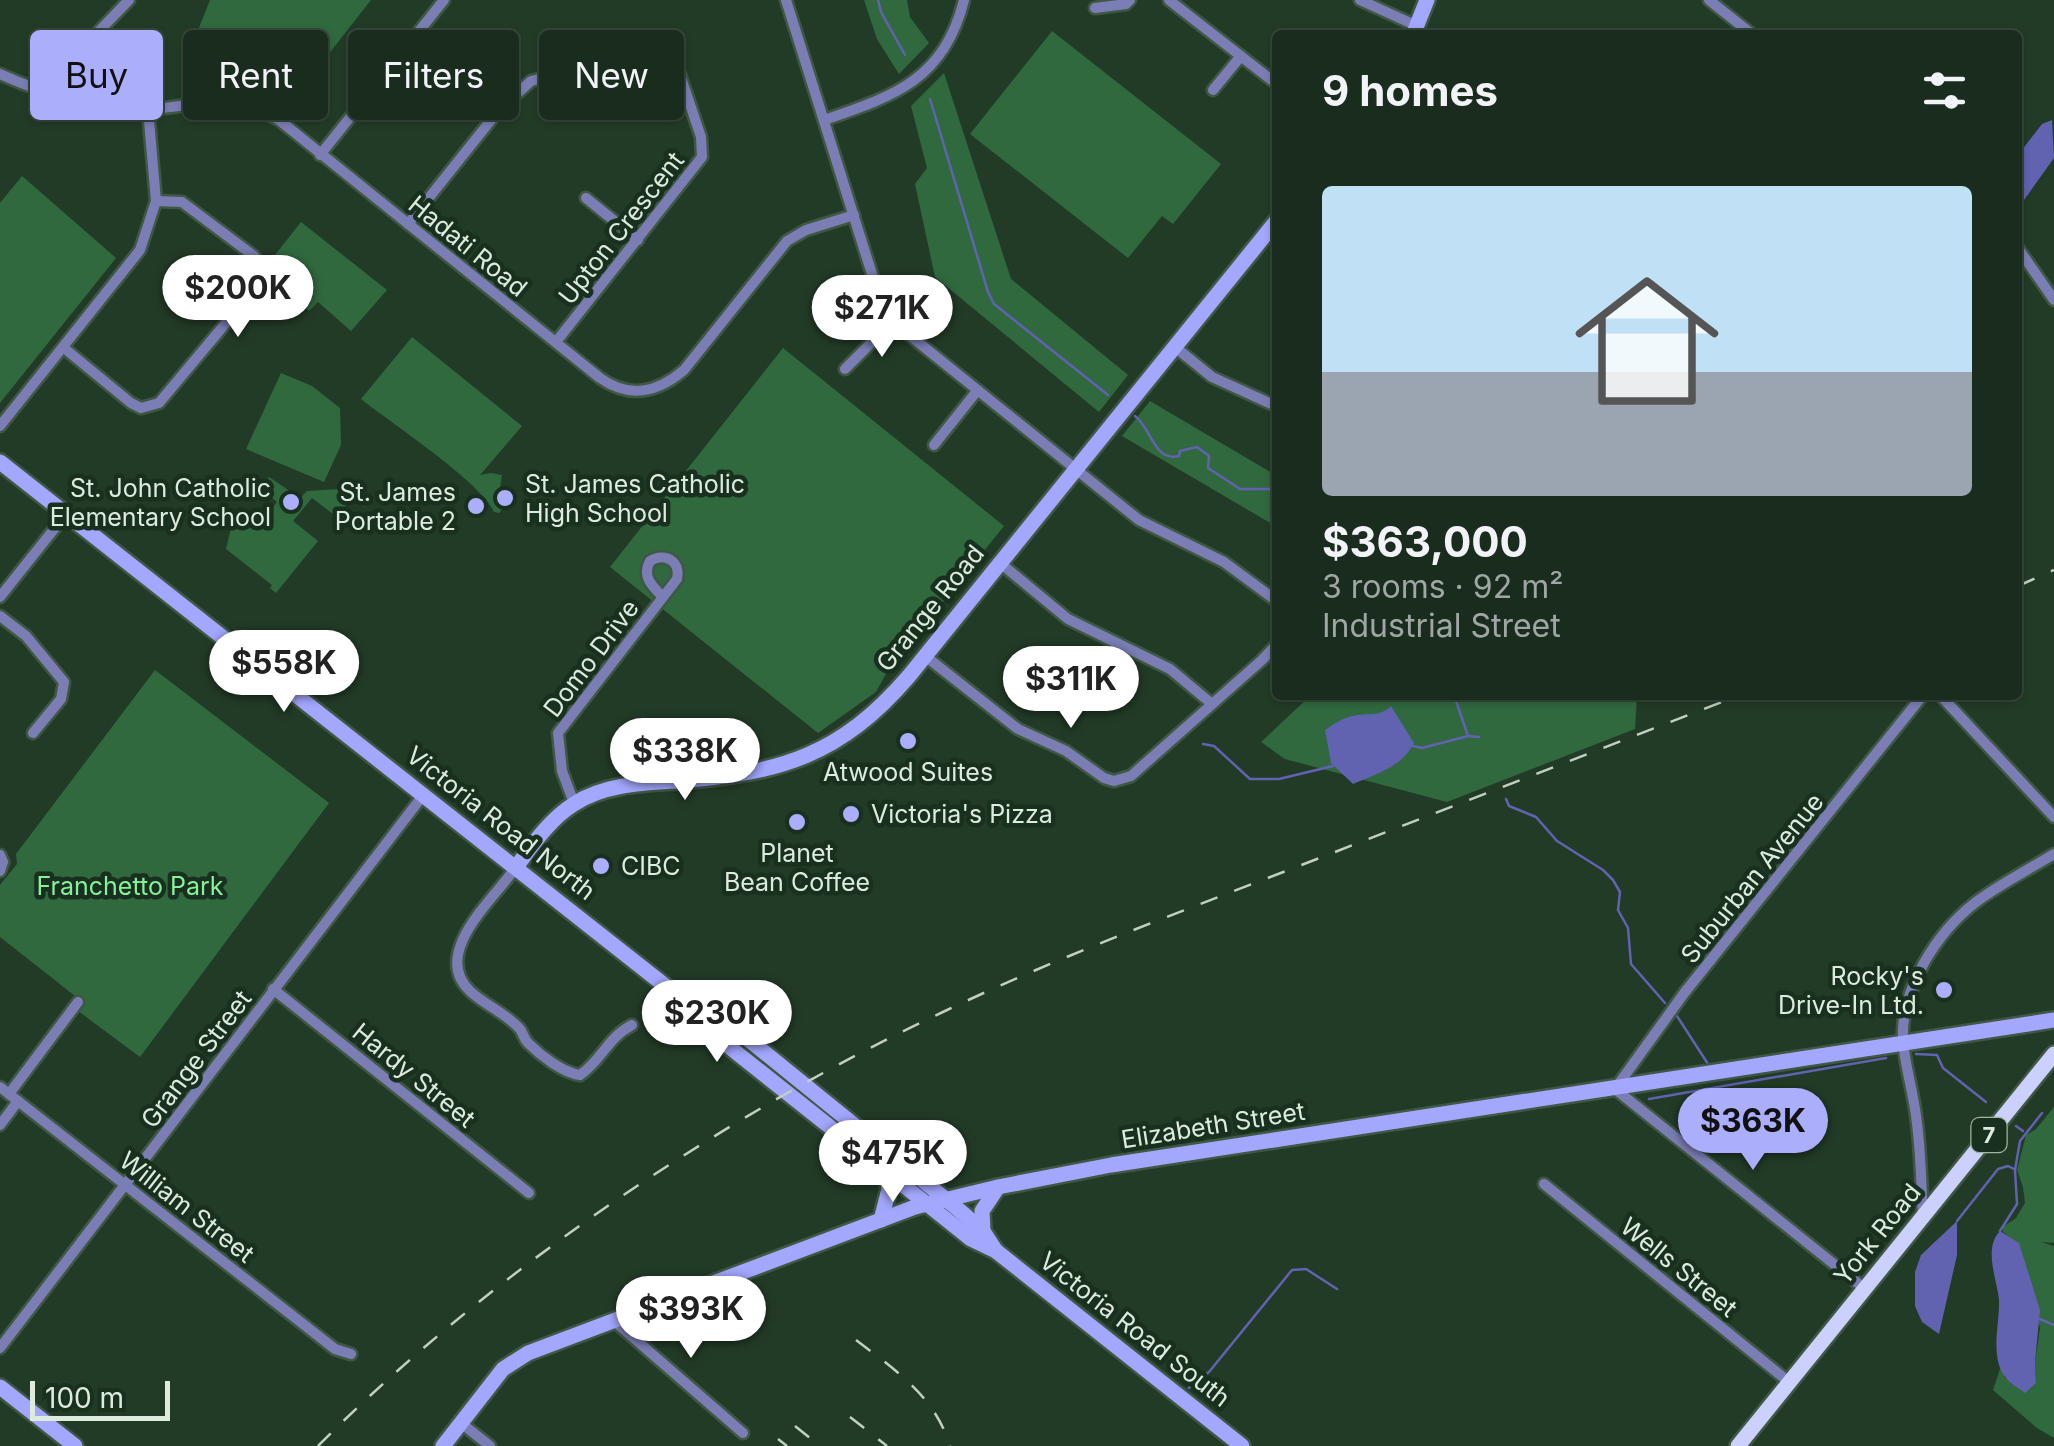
<!DOCTYPE html>
<meta charset="utf-8">
<style>
:root{--surface:#1a2c1d;--page:#27382a;--text:#f1f3f6;--muted:#9fa7a4;--line:#38483b;--accent:#abaffb}
body{margin:0;font-family:Inter,sans-serif;background:var(--page);color:var(--text);height:100vh;display:flex;flex-direction:column;font-size:38px;white-space:nowrap}
*{box-sizing:border-box;margin:0}
p{font-size:32px;color:var(--muted)}
.icon{flex:none;width:55px;height:55px;fill:none;stroke:currentColor;stroke-width:2;stroke-linecap:round;stroke-linejoin:round}
.map{position:relative;flex:1;overflow:hidden}
.drawer{position:absolute;left:1272px;top:30px;width:750px;height:670px;display:flex;flex-direction:column;background:var(--surface);border-radius:10px;box-shadow:0 2px 8px #0004,0 0 0 2px var(--line)}
.drawer>*{flex:none}
.hud{position:absolute;left:30px;top:30px;width:950px;height:90px;display:flex;gap:20px}
.scale{position:absolute;left:30px;bottom:25px;width:140px;box-sizing:border-box;padding-left:10px;border:5px solid #dcebde;border-top:0;font-size:28px;line-height:35px;white-space:nowrap;color:#dcebde;-webkit-text-stroke:8px #18301d;paint-order:stroke}
.price{position:absolute;translate:-50% -85px;padding:0 22px;border-radius:35px;background:#fff;color:#222;font-size:32px;line-height:65px;filter:drop-shadow(0 2px 5px #0008)}
.price::after{content:'';position:absolute;left:50%;top:60px;width:30px;height:22px;margin-left:-15px;background:inherit;clip-path:polygon(0 0,100% 0,50% 100%)}
.price.current{background:var(--accent);color:#111}
ul{padding:0;list-style:none}
li{display:grid;align-content:center;gap:20px;height:530px;padding:0 50px}
li+li{border-top:2px solid var(--line)}
li span{display:grid;place-items:center;height:310px;border-radius:10px;color:#555}
li>.icon{margin-inline-start:auto}
span .icon{width:180px;height:180px;fill:#fffc;stroke-width:1}
li b{font-size:42px}
h2{display:flex;justify-content:space-between;align-items:center;height:120px;padding:0 50px;font-size:42px}
.chip{padding:0 35px;border-radius:10px;background:var(--surface);box-shadow:0 2px 8px #0004,0 0 0 2px var(--line);font-size:35px;line-height:90px}
.chip.current{background:var(--accent);color:#111}
.map>svg:first-child{display:block}
.green{fill:#30693e}
.water{fill:#6162b0}
.lines{fill:none;stroke-linecap:round;stroke-linejoin:round}
.stream{stroke:#6162b0;stroke-width:2.5}
.street-casing{stroke:#405744;stroke-width:15}
.secondary-casing{stroke:#405744;stroke-width:20}
.primary-casing{stroke:#405744;stroke-width:20}
.street{stroke:#7b7eb4;stroke-width:10}
.secondary{stroke:#a3a7fd;stroke-width:15}
.primary{stroke:#ccd0fc;stroke-width:15}
.rail{stroke:#c0d0c2;stroke-width:2.5;stroke-dasharray:18 18;stroke-linecap:butt}
.poi-dot{fill:#abaffb;stroke:#18301d;stroke-width:4}
.labels{text-anchor:middle;stroke-width:9;stroke-linejoin:round;paint-order:stroke}
.shield{fill:#18301d;stroke:#a1b3a4;stroke-width:2.5}
.shield-label{font-size:22px;font-weight:bold;fill:#dcebde}
.street-label{font-size:25px;fill:#dcebde;stroke:#18301d}
.poi-label{font-size:25px;fill:#dcebde;stroke:#18301d;text-anchor:start}
.park-label{font-size:25px;fill:#87f09d;stroke:#18301d}
</style>
<div class="map">
<svg width="2054" height="1446" viewBox="0 0 2054 1446">
<rect width="100%" height="100%" fill="#223b27"/>
<g class="green">
<polygon points="210,0 371,0 284,111 257,95 233,89 240,37 197,33"/>
<polygon points="864,0 907,0 910,17 929,43 899,74 877,39"/>
<polygon points="1052,31 1221,164 1173,224 1162,216 1128,258 970,134"/>
<polygon points="944,73 1011,279 1128,375 1099,412 935,277 915,184 927,168 911,106"/>
<polygon points="22,176 116,258 0,403 0,203"/>
<polygon points="301,222 387,290 351,331 318,302 309,311 278,285 284,271 275,255"/>
<path d="M412,337L522,426L480,475L491,473L502,475L498,499L504,507L499,513L494,512C481,482 391,423 361,399Z"/>
<polygon points="783,348 1004,526 888,670 876,692 818,733 610,567"/>
<polygon points="281,373 312,386 340,408 341,445 324,482 246,449"/>
<polygon points="1150,401 1277,476 1277,527 1122,436"/>
<polygon points="269,477 300,498 307,491 339,489 340,496 344,495 344,491 375,515 352,498 337,517 312,498 293,521 318,541 276,593 270,588 272,585 226,549 231,528 246,509 262,521 277,502 261,488"/>
<polygon points="155,670 329,803 140,1057 70,1005 75,996 0,937 0,885 17,864 16,854"/>
<polygon points="1311,695 1637,695 1635,729 1447,802 1285,759 1261,742"/>
<polygon points="2054,1107 2054,1243 2041,1242 2054,1246 2054,1438 2037,1428 1993,1390 2001,1366 2005,1378 2036,1383 2035,1362 2040,1328 2012,1239 2003,1232 2003,1227 2016,1218 2025,1203 2023,1187 2017,1170 2026,1135 2036,1129"/>
</g>
<g class="water">
<polygon points="2052,120 2054,158 2024,200 2018,196 2018,155 2042,124"/>
<path d="M1391,706L1414,743C1402,767 1376,774 1353,784L1331,763L1325,730C1335,723 1346,716 1358,715C1372,713 1379,717 1391,706Z"/>
<polygon points="1957,1221 1957,1255 1939,1334 1922,1322 1915,1306 1915,1272 1921,1255"/>
<path d="M2000,1231L2019,1243L2040,1310L2035,1362L2036,1383L2025,1393C2020,1388 2010,1384 2006,1378C1989,1357 2000,1324 1999,1300C1997,1279 1983,1248 2000,1231Z"/>
</g>
<g class="lines">
<g class="stream">
<polyline points="878,0 881,12 905,55"/>
<polyline points="930,99 988,292 994,304 1108,395"/>
<path d="M1135,416C1152,429 1154,462 1179,456L1180,451L1197,447L1209,456L1208,468L1240,489H1272L1278,492"/>
<polyline points="1454,695 1468,736 1479,737"/>
<polyline points="1203,744 1214,746 1250,779 1279,779 1333,766"/>
<polyline points="1413,746 1422,748 1468,736"/>
<polyline points="1506,799 1509,806 1536,817 1557,841 1603,870 1613,880 1620,892 1618,910 1628,928 1631,964 1665,1003"/>
<polyline points="1677,1016 1708,1064"/>
<polyline points="1916,1054 1937,1055 1943,1068 1986,1102"/>
<polyline points="1649,1099 1886,1058"/>
<polyline points="2016,1126 2023,1131"/>
<polyline points="1957,1221 1998,1169 2008,1166 2014,1169"/>
<polyline points="2000,1231 2017,1204 2015,1170 2020,1141 2042,1113"/>
<polyline points="2040,1319 2054,1325"/>
<polyline points="1189,1388 1209,1372 1292,1270 1306,1269 1337,1289"/>
</g>
<defs>
<g id="street">
<polyline points="786,0 876,287 898,326 1139,520 1224,562 1278,602"/>
<polyline points="1169,0 1278,85"/>
<polyline points="1360,0 1417,26"/>
<polyline points="1709,0 1753,35"/>
<polyline points="1095,8 1126,4 1130,0"/>
<path d="M0,74C44,94 96,109 144,109C207,109 215,84 279,120L600,378C630,399 657,393 684,370L787,241L806,230L854,215"/>
<polyline points="1213,90 1241,56"/>
<polyline points="59,95 75,56 129,0"/>
<path d="M824,120C894,96 944,80 964,0"/>
<polyline points="320,155 444,0"/>
<polyline points="586,198 638,240"/>
<polyline points="408,224 499,110 531,81 655,49 673,54 701,137 702,157 556,342"/>
<polyline points="2018,248 2054,300"/>
<polyline points="1175,347 1212,377 1278,407"/>
<path d="M64,348L131,403L141,408L159,403L256,287C263,275 261,267 254,256L182,202L156,201"/>
<polyline points="845,369 873,341 898,326"/>
<polyline points="0,426 140,250 156,201 148,109"/>
<polyline points="934,445 977,391"/>
<polyline points="999,562 1068,619 1170,669 1212,704"/>
<polyline points="0,597 66,514"/>
<polyline points="0,616 26,636 64,682 61,699 33,733"/>
<polyline points="924,655 1018,729 1066,751 1104,778 1114,781 1131,776 1262,660 1278,643"/>
<polyline points="1940,695 2054,817"/>
<path d="M574,803L562,771L558,733L677,579C681,561 665,552 650,561C642,576 651,585 661,595"/>
<polyline points="0,855 3,862 0,871"/>
<path d="M517,866C494,899 430,953 470,991C485,1005 507,1014 520,1029C523,1033 524,1039 528,1043C540,1055 563,1073 580,1075C602,1060 607,1038 632,1025"/>
<polyline points="273,989 529,1193"/>
<polyline points="0,1087 335,1349 351,1354"/>
<polyline points="9,1094 78,1002"/>
<polyline points="0,1125 18,1101"/>
<polyline points="1544,1184 1789,1382"/>
<path d="M1923,1216C1921,1183 1921,1149 1916,1116C1913,1091 1905,1066 1903,1041C1900,990 1936,933 1976,902C2000,884 2028,870 2054,854"/>
<polyline points="1865,1289 1615,1089 1685,992 1923,695"/>
<polyline points="613,1320 743,1433"/>
<polyline points="0,1348 424,794"/>
<polyline points="461,1423 490,1446"/>
</g>
<g id="secondary">
<polyline points="1413,35 1427,0"/>
<polyline points="0,462 687,1003 727,1022 959,1210 983,1231 996,1251"/>
<path d="M517,866C533,844 550,819 574,804C604,784 644,783 678,781C781,773 840,756 909,676L1278,219"/>
<polyline points="693,1010 713,1034 942,1216 971,1239 996,1251 1242,1446"/>
<polyline points="881,1220 889,1189 885,1170"/>
<polyline points="983,1231 982,1211 998,1187"/>
<polyline points="0,1387 75,1446"/>
<polyline points="443,1446 503,1369 528,1353 915,1207 998,1187 1111,1165 2054,1020"/>
</g>
<polyline id="primary" points="1738,1446 2054,1054"/>
</defs>
<use href="#street" class="street-casing"/>
<use href="#secondary" class="secondary-casing"/>
<use href="#primary" class="primary-casing"/>
<use href="#street" class="street"/>
<use href="#secondary" class="secondary"/>
<use href="#primary" class="primary"/>
<g class="rail">
<polyline points="2018,586 2054,570"/>
<path d="M856,1340C895,1370 935,1396 950,1446"/>
<polyline points="850,1417 887,1446"/>
<polyline points="795,1426 820,1446"/>
<polyline points="778,1439 787,1446"/>
<path d="M318,1446C492,1271 722,1116 945,1011C1058,957 1175,914 1291,869C1441,811 1590,753 1740,695"/>
</g>
</g>
<g class="poi-dot">
<circle cx="505" cy="498" r="10"/>
<circle cx="291" cy="502" r="10"/>
<circle cx="476" cy="506" r="10"/>
<circle cx="908" cy="741" r="10"/>
<circle cx="851" cy="814" r="10"/>
<circle cx="797" cy="822" r="10"/>
<circle cx="601" cy="866" r="10"/>
<circle cx="1944" cy="990" r="10"/>
</g>
<g class="labels">
<rect class="shield" x="1971.5" y="1118" width="35" height="34" rx="8"/>
<g class="shield-label">
<text x="1989" y="1143">7</text>
</g>
<g class="street-label">
<text transform="translate(621 228) rotate(-52)" y="9">Upton Crescent</text>
<text transform="translate(468 246) rotate(39)" y="9">Hadati Road</text>
<text transform="translate(930 608) rotate(-51)" y="9">Grange Road</text>
<text transform="translate(591 658) rotate(-53)" y="9">Domo Drive</text>
<text transform="translate(501 823) rotate(38)" y="9">Victoria Road North</text>
<text transform="translate(1752 878) rotate(-51)" y="9">Suburban Avenue</text>
<text transform="translate(196 1059) rotate(-53)" y="9">Grange Street</text>
<text transform="translate(414 1075) rotate(39)" y="9">Hardy Street</text>
<text transform="translate(1213 1125) rotate(-9)" y="9">Elizabeth Street</text>
<text transform="translate(187 1207) rotate(38)" y="9">William Street</text>
<text transform="translate(1877 1234) rotate(-51)" y="9">York Road</text>
<text transform="translate(1679 1267) rotate(39)" y="9">Wells Street</text>
<text transform="translate(1135 1329) rotate(38)" y="9">Victoria Road South</text>
</g>
<g class="poi-label">
<text x="525" y="493">St. James Catholic<tspan x="525" dy="29">High School</tspan></text>
<text x="271" y="497" text-anchor="end">St. John Catholic<tspan x="271" dy="29">Elementary School</tspan></text>
<text x="456" y="501" text-anchor="end">St. James<tspan x="456" dy="29">Portable 2</tspan></text>
<text x="908" y="781" text-anchor="middle">Atwood Suites</text>
<text x="871" y="823">Victoria's Pizza</text>
<text x="797" y="862" text-anchor="middle">Planet<tspan x="797" dy="29">Bean Coffee</tspan></text>
<text x="621" y="875">CIBC</text>
<text x="1924" y="985" text-anchor="end">Rocky's<tspan x="1924" dy="29">Drive-In Ltd.</tspan></text>
</g>
<g class="park-label">
<text x="130" y="895">Franchetto Park</text>
</g>
</g>
</svg>
<div class="scale">100 m</div>
<b class="price" style="left:238px;top:340px">$200K</b>
<b class="price" style="left:882px;top:360px">$271K</b>
<b class="price" style="left:284px;top:715px">$558K</b>
<b class="price" style="left:1071px;top:731px">$311K</b>
<b class="price" style="left:685px;top:803px">$338K</b>
<b class="price" style="left:717px;top:1065px">$230K</b>
<b class="price current" style="left:1753px;top:1173px">$363K</b>
<b class="price" style="left:893px;top:1205px">$475K</b>
<b class="price" style="left:691px;top:1361px">$393K</b>
<div class="hud">
<a class="chip current">Buy</a>
<a class="chip">Rent</a>
<a class="chip">Filters</a>
<a class="chip">New</a>
</div>
<section class="drawer">
<h2>9 homes<svg class="icon" aria-label="filters" viewBox="0 0 24 24"><path d="M4 7h16M4 17h16"/><circle cx="9" cy="7" r="2"/><circle cx="15" cy="17" r="2"/></svg></h2>
<ul>
<li><span style="background:linear-gradient(#bfe0f5 60%,#9aa5b1 0)"><svg class="icon" aria-label="home" viewBox="0 0 24 24"><path d="M3 11l9-7 9 7M6 9v11h12V9"/></svg></span><div><b>$363,000</b><p>3 rooms · 92 m²</p><p>Industrial Street</p></div></li>
</ul>
</section>
</div>
